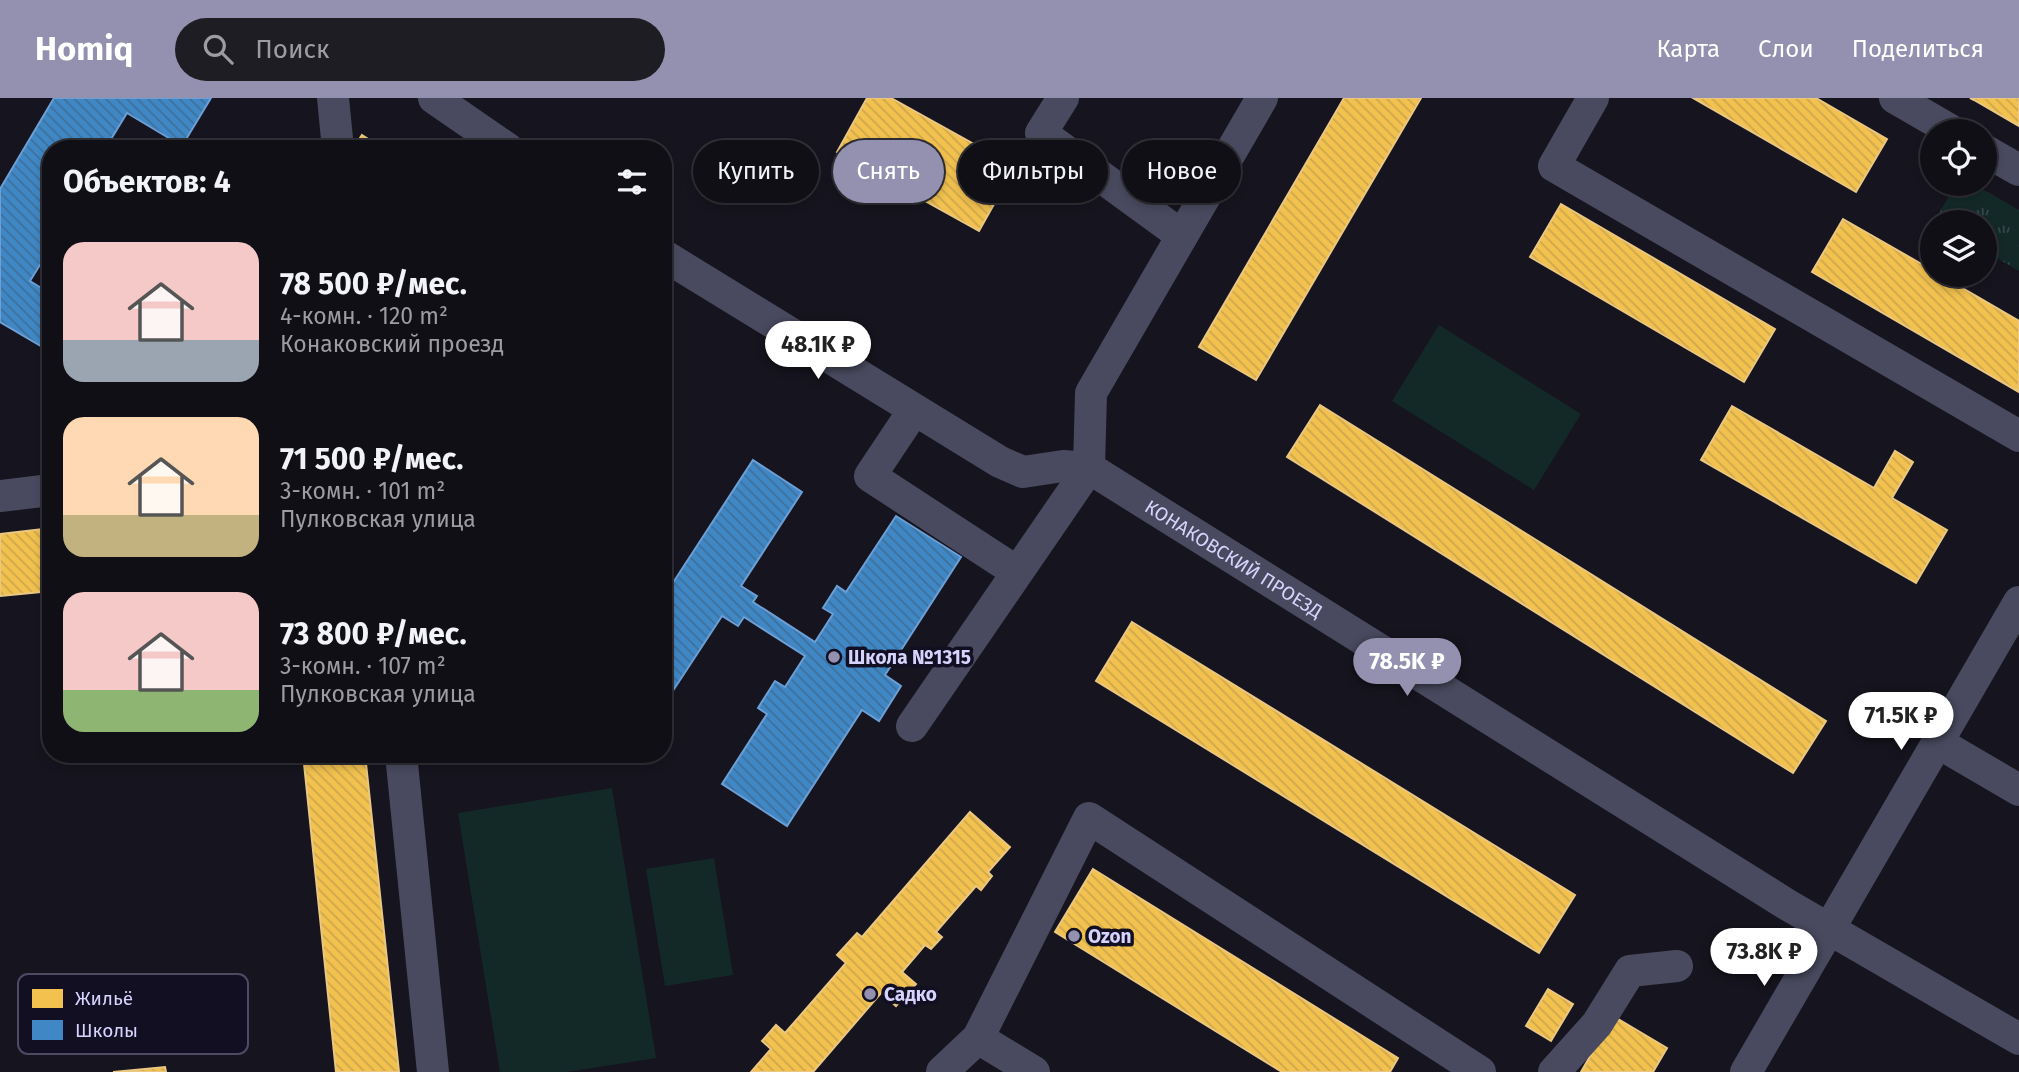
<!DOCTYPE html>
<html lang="ru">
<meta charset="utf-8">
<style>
:root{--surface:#100f16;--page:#1e1d23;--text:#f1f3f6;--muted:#9c9ca1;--line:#302f35;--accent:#9391af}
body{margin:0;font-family:"Fira Sans",sans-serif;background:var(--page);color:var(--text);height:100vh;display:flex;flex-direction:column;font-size:26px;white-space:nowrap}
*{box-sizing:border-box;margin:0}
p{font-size:23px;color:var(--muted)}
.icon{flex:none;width:38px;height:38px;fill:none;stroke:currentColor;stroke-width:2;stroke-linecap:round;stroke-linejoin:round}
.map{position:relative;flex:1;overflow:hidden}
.details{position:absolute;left:42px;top:42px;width:630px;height:623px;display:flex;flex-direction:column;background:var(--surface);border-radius:28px;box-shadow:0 4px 10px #0003,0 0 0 2px var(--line)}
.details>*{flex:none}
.top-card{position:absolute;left:693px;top:42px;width:665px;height:63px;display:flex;gap:14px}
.controls{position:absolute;left:1920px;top:21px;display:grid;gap:14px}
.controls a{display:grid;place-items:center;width:77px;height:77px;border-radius:50%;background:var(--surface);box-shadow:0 4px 10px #0003,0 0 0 2px var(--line);font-size:35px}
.price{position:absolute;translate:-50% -60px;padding:0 16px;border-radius:24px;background:#fff;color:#222;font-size:23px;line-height:46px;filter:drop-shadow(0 2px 4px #0008)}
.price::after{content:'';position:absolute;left:50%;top:42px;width:21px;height:16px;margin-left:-10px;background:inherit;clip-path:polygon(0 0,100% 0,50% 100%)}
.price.active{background:var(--accent);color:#fff}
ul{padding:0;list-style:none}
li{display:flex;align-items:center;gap:21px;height:175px;padding:0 21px}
li span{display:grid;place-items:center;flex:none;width:196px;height:140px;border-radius:21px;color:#555}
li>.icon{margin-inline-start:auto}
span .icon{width:84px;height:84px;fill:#fffc;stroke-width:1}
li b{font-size:30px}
h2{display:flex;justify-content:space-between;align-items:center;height:84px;padding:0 21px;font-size:30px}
.pill{padding:0 24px;border-radius:32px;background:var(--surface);box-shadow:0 4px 10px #0003,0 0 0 2px var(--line);font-size:24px;line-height:63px}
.pill.active{background:var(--accent);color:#fff}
header{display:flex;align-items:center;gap:42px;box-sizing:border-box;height:98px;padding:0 35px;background:var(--accent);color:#fff}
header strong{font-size:33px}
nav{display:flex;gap:38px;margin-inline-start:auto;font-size:24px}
.search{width:490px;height:63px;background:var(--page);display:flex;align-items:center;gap:18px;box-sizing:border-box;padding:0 24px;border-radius:38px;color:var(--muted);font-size:26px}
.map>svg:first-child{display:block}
.grass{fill:url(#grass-tufts)}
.garden{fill:#132928}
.homes{fill:url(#homes-back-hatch);stroke:#eac782;stroke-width:2}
.schools{fill:url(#schools-back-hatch);stroke:#6c9fd6;stroke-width:2}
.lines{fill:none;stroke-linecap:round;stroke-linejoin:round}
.minor{stroke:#494a5f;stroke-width:32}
.poi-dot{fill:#9391af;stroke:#120f23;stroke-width:2.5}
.labels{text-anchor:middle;stroke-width:7;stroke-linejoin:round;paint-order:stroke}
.street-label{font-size:19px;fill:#d6d4fd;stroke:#120f23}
.poi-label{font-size:19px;font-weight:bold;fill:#d6d4fd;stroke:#120f23;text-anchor:start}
.key{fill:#120f23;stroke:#4d4a64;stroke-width:2}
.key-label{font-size:19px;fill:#d6d4fd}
</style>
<header>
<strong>Homiq</strong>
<div class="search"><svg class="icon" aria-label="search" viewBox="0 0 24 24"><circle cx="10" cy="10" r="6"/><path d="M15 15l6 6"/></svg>Поиск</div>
<nav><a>Карта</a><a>Слои</a><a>Поделиться</a></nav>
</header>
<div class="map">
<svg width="2019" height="974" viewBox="0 0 2019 974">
<defs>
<pattern id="grass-tufts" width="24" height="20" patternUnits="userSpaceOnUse" patternTransform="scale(1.75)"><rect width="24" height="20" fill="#132928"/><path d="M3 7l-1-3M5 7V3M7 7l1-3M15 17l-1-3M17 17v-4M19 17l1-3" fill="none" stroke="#354748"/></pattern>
<pattern id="homes-back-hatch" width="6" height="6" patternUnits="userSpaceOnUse" patternTransform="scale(1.75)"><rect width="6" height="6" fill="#f2c14e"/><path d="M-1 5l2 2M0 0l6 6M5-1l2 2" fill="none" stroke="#cea74e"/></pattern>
<pattern id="schools-back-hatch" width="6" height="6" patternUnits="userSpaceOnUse" patternTransform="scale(1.75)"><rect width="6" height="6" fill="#3f88c5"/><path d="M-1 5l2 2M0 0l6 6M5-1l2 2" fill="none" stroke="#3f6f9b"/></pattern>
</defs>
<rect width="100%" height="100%" fill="#16141e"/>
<polygon class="grass" points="1956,86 1974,86 2019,112 2019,173 1985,153 1984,124 1934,124"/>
<g class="garden">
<polygon points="1439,227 1581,316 1534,392 1392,303"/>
<polygon points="612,690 656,960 567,974 500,974 458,715"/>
<polygon points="714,760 733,877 665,888 646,771"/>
</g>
<g class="homes">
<polygon points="867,0 891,0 1015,69 979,133 837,54"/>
<polygon points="1344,0 1421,0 1256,282 1199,249"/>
<polygon points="1693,0 1816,0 1887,41 1856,94"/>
<polygon points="1970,0 2019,0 2019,28 1974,2"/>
<polygon points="362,37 384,51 353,51"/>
<polygon points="748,48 781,69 769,88 736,66"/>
<polygon points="1561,106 1775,231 1744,284 1530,159"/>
<polygon points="1843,121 1932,172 1932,177 1940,177 2019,223 2019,294 1812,174"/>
<polygon points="1320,307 1826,623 1793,675 1287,359"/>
<polygon points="1732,308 1874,390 1895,353 1913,364 1892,400 1947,432 1916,485 1701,362"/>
<polygon points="51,430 51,493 0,498 0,436"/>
<polygon points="1132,524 1575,797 1539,855 1096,583"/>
<polygon points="303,656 365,656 399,974 336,974"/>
<polygon points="970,714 1010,749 988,774 992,778 981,792 976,788 936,834 942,839 931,851 925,847 902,874 916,886 896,908 881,895 813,974 751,974 771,951 762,943 776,927 785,935 846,865 837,857 857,835 862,839"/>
<polygon points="1093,771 1398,960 1390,974 1282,974 1055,834"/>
<polygon points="1548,891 1573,906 1551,943 1526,928"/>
<polygon points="1613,918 1667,950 1653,974 1581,974"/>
<polygon points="165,969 166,974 113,974"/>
</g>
<g class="schools">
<polygon points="54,0 211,0 182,48 127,15 105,51 51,51 51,149 30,183 51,196 51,254 0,224 0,91"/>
<polygon points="753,362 802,394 741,488 757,498 753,504 815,544 833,516 823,510 837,488 846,494 896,418 961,459 885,577 901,588 879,623 862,612 787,728 722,686 767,616 758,610 775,583 785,589 805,558 744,519 738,528 722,518 663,608 663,500"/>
</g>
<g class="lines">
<g class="minor">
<polyline points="333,0 338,51"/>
<polyline points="434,0 508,51"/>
<polyline points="1063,0 1041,35 1181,137"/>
<polyline points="1593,0 1554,68 2019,338"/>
<polyline points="1895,0 1952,33"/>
<polyline points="1984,52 2019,72"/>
<path id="s1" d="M663,157L1000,364L1023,374L1063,368L1089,370L1786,806L2019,941"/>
<polyline points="914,312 870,378 1017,474"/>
<polyline points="0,398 51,392"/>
<polyline points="912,628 1089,370 1091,295 1262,0"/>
<polyline points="1937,644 2019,692"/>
<polyline points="401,656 433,974"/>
<polyline points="978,940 1034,974"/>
<polyline points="942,974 978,940 1089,720 1480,974"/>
<polyline points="1554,974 1597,926 1630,873 1677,868"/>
<polyline points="1746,974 2019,504"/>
</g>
</g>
<g class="poi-dot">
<circle cx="834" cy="559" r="7"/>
<circle cx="1074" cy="838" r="7"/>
<circle cx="870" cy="896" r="7"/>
</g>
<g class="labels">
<g class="street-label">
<text dy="7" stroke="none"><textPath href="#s1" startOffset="658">КОНАКОВСКИЙ ПРОЕЗД</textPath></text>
</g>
<g class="poi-label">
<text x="848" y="566">Школа №1315</text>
<text x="1088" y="845">Ozon</text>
<text x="884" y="903">Садко</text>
</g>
</g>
<rect x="18" y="876" width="230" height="80" rx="10" class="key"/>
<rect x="32" y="891" width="31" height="19" fill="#f2c14e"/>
<rect x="32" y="922" width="31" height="20" fill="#3f88c5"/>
<g class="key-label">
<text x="75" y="907">Жильё</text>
<text x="75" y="939">Школы</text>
</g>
</svg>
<div class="controls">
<a><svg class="icon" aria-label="locate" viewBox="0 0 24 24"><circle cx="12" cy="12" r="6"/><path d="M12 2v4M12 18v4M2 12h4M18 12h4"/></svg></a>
<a><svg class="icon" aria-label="layers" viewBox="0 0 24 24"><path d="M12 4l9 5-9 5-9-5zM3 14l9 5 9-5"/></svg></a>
</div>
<b class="price" style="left:818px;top:283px">48.1K ₽</b>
<b class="price active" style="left:1407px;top:600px">78.5K ₽</b>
<b class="price" style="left:1901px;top:654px">71.5K ₽</b>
<b class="price" style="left:1764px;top:890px">73.8K ₽</b>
<div class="top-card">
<a class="pill">Купить</a>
<a class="pill active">Снять</a>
<a class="pill">Фильтры</a>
<a class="pill">Новое</a>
</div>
<section class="details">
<h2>Объектов: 4<svg class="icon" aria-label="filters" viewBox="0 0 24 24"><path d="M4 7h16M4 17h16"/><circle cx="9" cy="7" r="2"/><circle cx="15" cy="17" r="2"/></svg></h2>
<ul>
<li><span style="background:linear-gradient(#f6c9c9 70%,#9aa5b1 0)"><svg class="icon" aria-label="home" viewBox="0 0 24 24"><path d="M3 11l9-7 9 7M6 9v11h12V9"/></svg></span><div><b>78 500 ₽/мес.</b><p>4-комн. · 120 m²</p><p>Конаковский проезд</p></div></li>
<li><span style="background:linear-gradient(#ffd9b3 70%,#c2b280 0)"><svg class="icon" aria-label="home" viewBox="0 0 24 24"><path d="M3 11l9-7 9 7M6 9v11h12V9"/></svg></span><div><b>71 500 ₽/мес.</b><p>3-комн. · 101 m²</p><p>Пулковская улица</p></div></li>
<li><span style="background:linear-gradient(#f6c9c9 70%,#8fb573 0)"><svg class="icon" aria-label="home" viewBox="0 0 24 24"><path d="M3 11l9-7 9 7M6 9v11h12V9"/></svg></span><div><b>73 800 ₽/мес.</b><p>3-комн. · 107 m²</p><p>Пулковская улица</p></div></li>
</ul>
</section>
</div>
